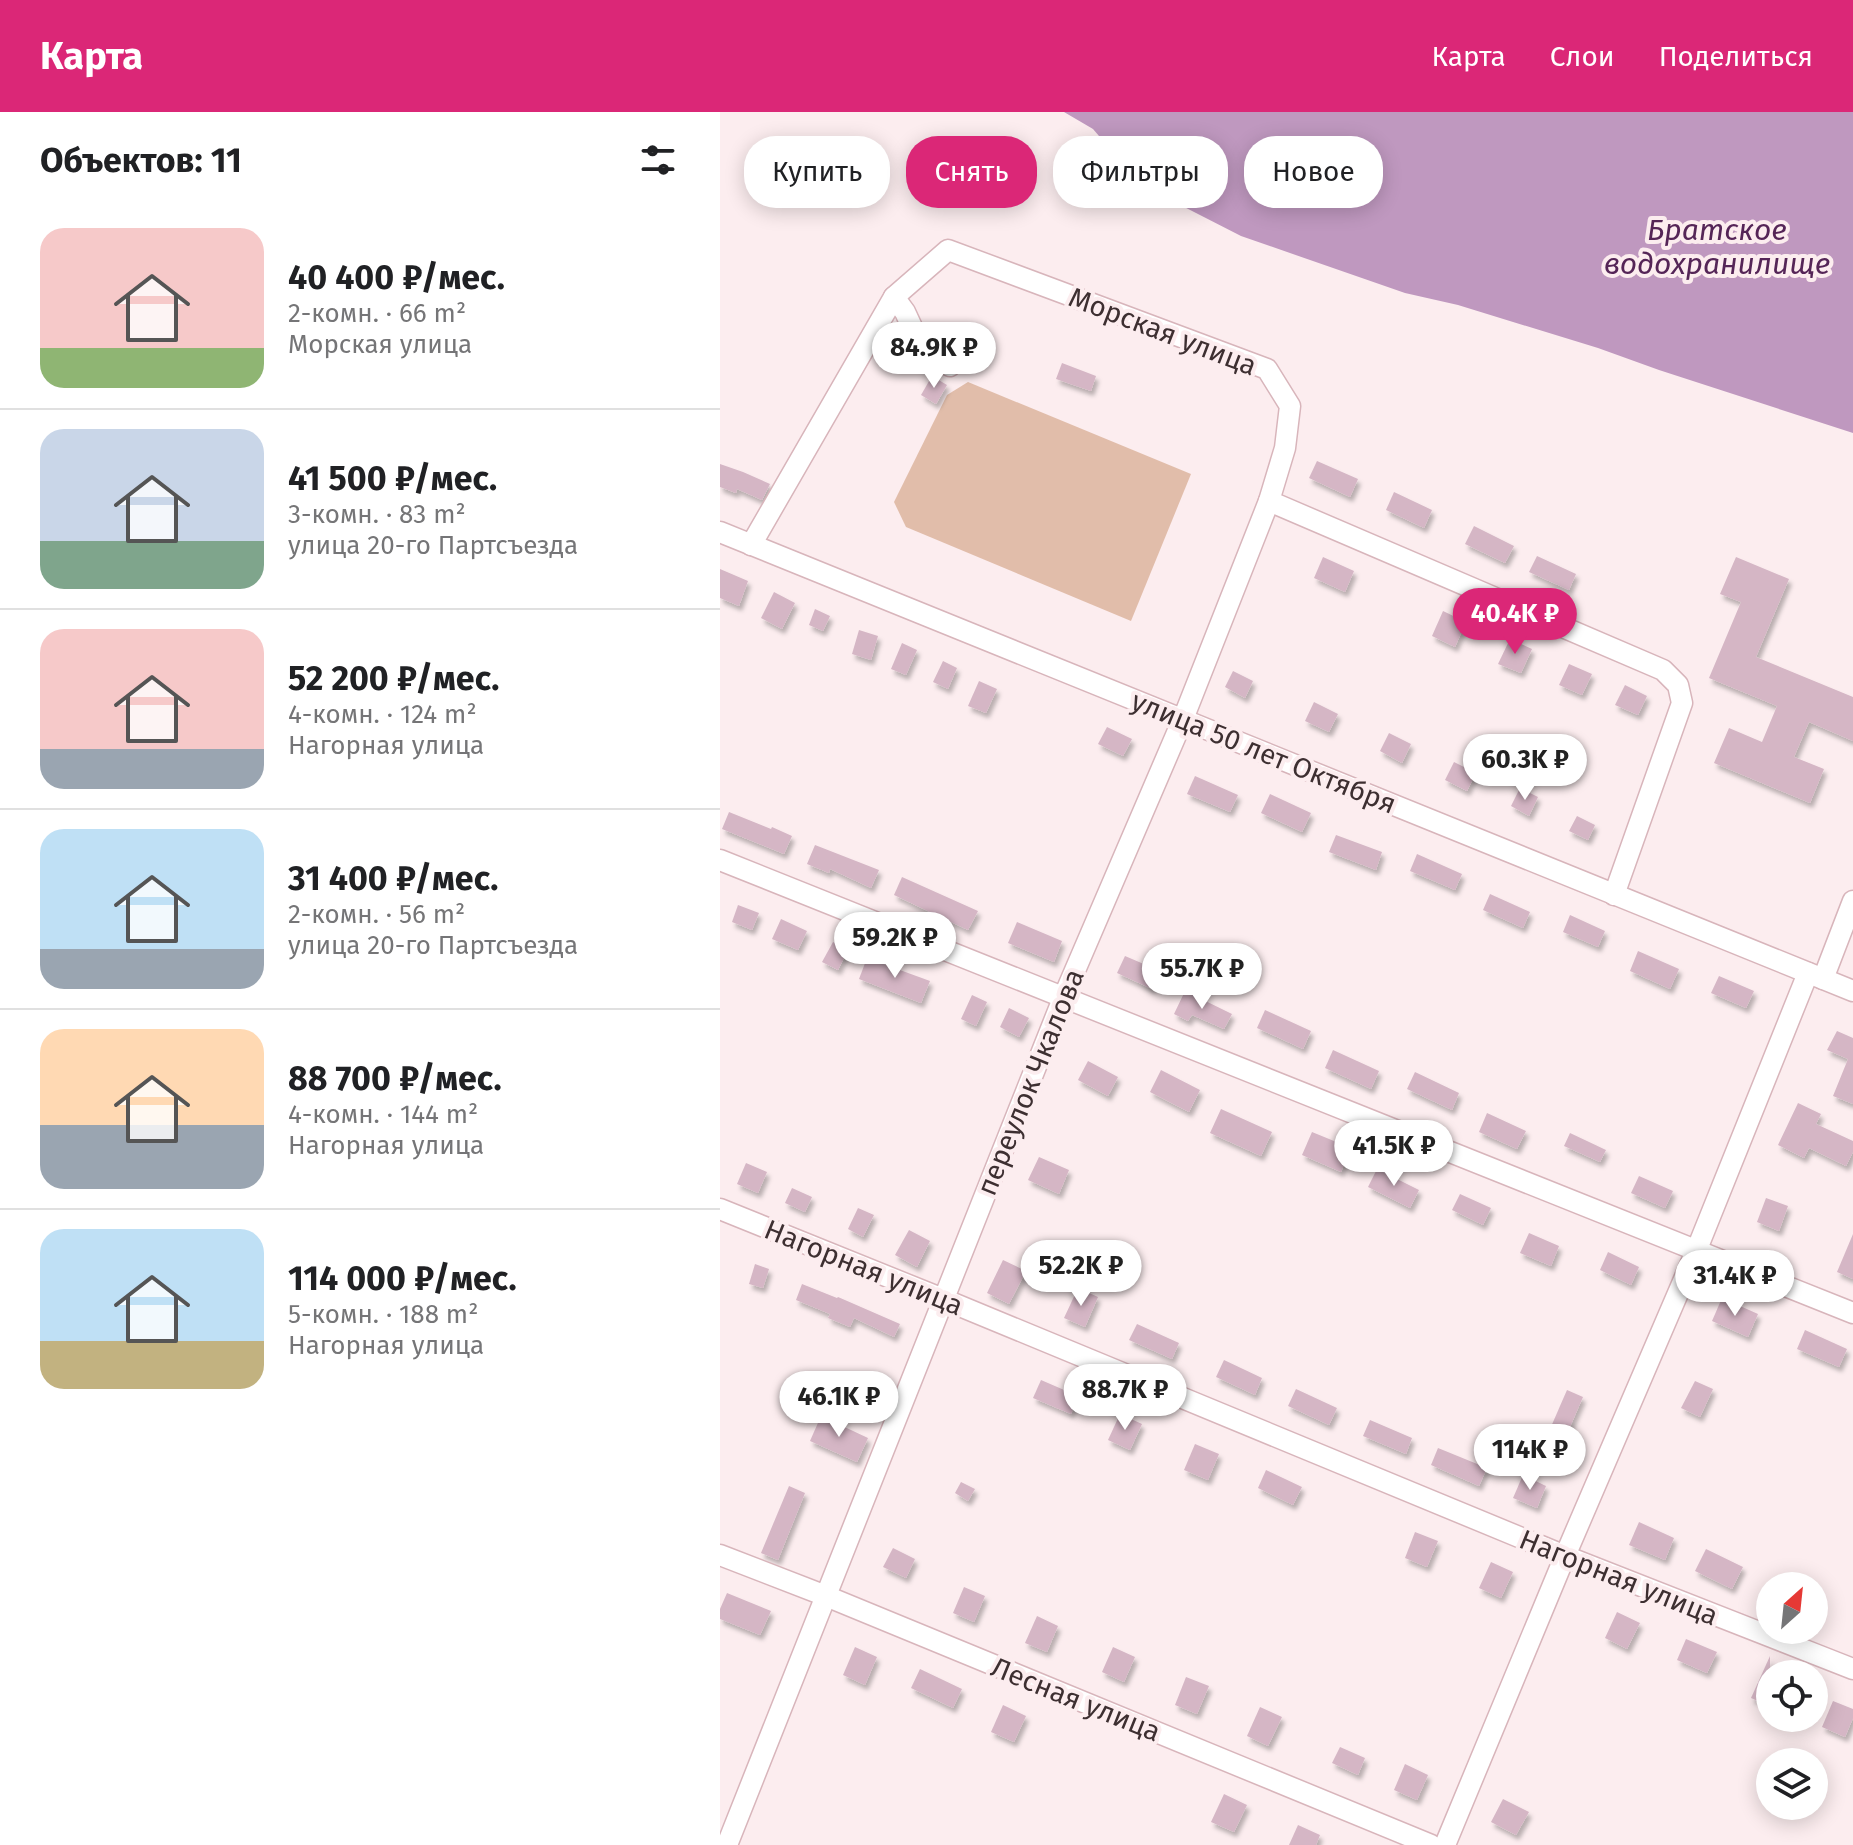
<!DOCTYPE html>
<html lang="ru">
<meta charset="utf-8">
<style>
:root{--surface:#fff;--page:#f6f6f6;--text:#202124;--muted:#757577;--line:#e0e0e0;--accent:#db2777}
body{margin:0;font-family:"Fira Sans",sans-serif;background:var(--page);color:var(--text);height:100vh;display:flex;flex-direction:column;font-size:30px;white-space:nowrap}
*{box-sizing:border-box;margin:0}
p{font-size:26px;color:var(--muted)}
.icon{flex:none;width:44px;height:44px;fill:none;stroke:currentColor;stroke-width:2;stroke-linecap:round;stroke-linejoin:round}
.map{position:relative;flex:1;overflow:hidden}
.side{display:flex;flex-direction:column;background:var(--surface);width:720px}
.side>*{flex:none}
.guide{position:absolute;left:24px;top:24px;width:760px;height:72px;display:flex;gap:16px}
.needle{width:52px;rotate:27deg}
.buttons{position:absolute;left:1036px;top:1460px;display:grid;gap:16px}
.buttons a{display:grid;place-items:center;width:72px;height:72px;border-radius:50%;background:var(--surface);box-shadow:0 4px 20px #0003;font-size:40px}
.price{position:absolute;translate:-50% -68px;padding:0 18px;border-radius:28px;background:#fff;color:#222;font-size:26px;line-height:52px;filter:drop-shadow(0 2px 4px #0008)}
.price::after{content:'';position:absolute;left:50%;top:48px;width:24px;height:18px;margin-left:-12px;background:inherit;clip-path:polygon(0 0,100% 0,50% 100%)}
.price.active{background:var(--accent);color:#fff}
ul{padding:0;list-style:none}
li{display:flex;align-items:center;gap:24px;height:200px;padding:0 40px}
li+li{border-top:2px solid var(--line)}
li span{display:grid;place-items:center;flex:none;width:224px;height:160px;border-radius:24px;color:#555}
li>.icon{margin-inline-start:auto}
span .icon{width:96px;height:96px;fill:#fffc;stroke-width:1}
li b{font-size:34px}
h2{display:flex;justify-content:space-between;align-items:center;height:96px;padding:0 40px;font-size:34px}
.pill{padding:0 28px;border-radius:32px;background:var(--surface);box-shadow:0 4px 20px #0003;font-size:28px;line-height:72px}
.pill.active{background:var(--accent);color:#fff}
header{display:flex;align-items:center;gap:48px;box-sizing:border-box;height:112px;padding:0 40px;background:var(--accent);color:#fff}
header strong{font-size:38px}
nav{display:flex;gap:44px;margin-inline-start:auto;font-size:28px}
main{display:flex;flex:1;min-height:0}
.map>svg:first-child{display:block}
.green{fill:#e1bdaa}
.water{fill:#bf98bf}
.building{fill:#d5b6c5;filter:url(#shadow)}
.lines{fill:none;stroke-linecap:round;stroke-linejoin:round}
.minor-casing{stroke:#d8b5bb;stroke-width:23}
.minor{stroke:#fff;stroke-width:20}
.labels{text-anchor:middle;stroke-width:8;stroke-linejoin:round;paint-order:stroke}
.street-label{font-size:28px;fill:#3d2f31;stroke:#fcedef}
.water-label{font-size:30px;font-style:italic;fill:#552557;stroke:#fcedef}
</style>
<header>
<strong>Карта</strong>
<nav><a>Карта</a><a>Слои</a><a>Поделиться</a></nav>
</header>
<main>
<section class="side">
<h2>Объектов: 11<svg class="icon" aria-label="filters" viewBox="0 0 24 24"><path d="M4 7h16M4 17h16"/><circle cx="9" cy="7" r="2"/><circle cx="15" cy="17" r="2"/></svg></h2>
<ul>
<li><span style="background:linear-gradient(#f6c9c9 75%,#8fb573 0)"><svg class="icon" aria-label="home" viewBox="0 0 24 24"><path d="M3 11l9-7 9 7M6 9v11h12V9"/></svg></span><div><b>40 400 ₽/мес.</b><p>2-комн. · 66 m²</p><p>Морская улица</p></div></li>
<li><span style="background:linear-gradient(#c9d6e8 70%,#7fa58c 0)"><svg class="icon" aria-label="home" viewBox="0 0 24 24"><path d="M3 11l9-7 9 7M6 9v11h12V9"/></svg></span><div><b>41 500 ₽/мес.</b><p>3-комн. · 83 m²</p><p>улица 20-го Партсъезда</p></div></li>
<li><span style="background:linear-gradient(#f6c9c9 75%,#9aa5b1 0)"><svg class="icon" aria-label="home" viewBox="0 0 24 24"><path d="M3 11l9-7 9 7M6 9v11h12V9"/></svg></span><div><b>52 200 ₽/мес.</b><p>4-комн. · 124 m²</p><p>Нагорная улица</p></div></li>
<li><span style="background:linear-gradient(#bfe0f5 75%,#9aa5b1 0)"><svg class="icon" aria-label="home" viewBox="0 0 24 24"><path d="M3 11l9-7 9 7M6 9v11h12V9"/></svg></span><div><b>31 400 ₽/мес.</b><p>2-комн. · 56 m²</p><p>улица 20-го Партсъезда</p></div></li>
<li><span style="background:linear-gradient(#ffd9b3 60%,#9aa5b1 0)"><svg class="icon" aria-label="home" viewBox="0 0 24 24"><path d="M3 11l9-7 9 7M6 9v11h12V9"/></svg></span><div><b>88 700 ₽/мес.</b><p>4-комн. · 144 m²</p><p>Нагорная улица</p></div></li>
<li><span style="background:linear-gradient(#bfe0f5 70%,#c2b280 0)"><svg class="icon" aria-label="home" viewBox="0 0 24 24"><path d="M3 11l9-7 9 7M6 9v11h12V9"/></svg></span><div><b>114 000 ₽/мес.</b><p>5-комн. · 188 m²</p><p>Нагорная улица</p></div></li>
</ul>
</section>
<div class="map">
<svg width="1133" height="1733" viewBox="0 0 1133 1733">
<defs>
<filter id="shadow"><feDropShadow dx="3" dy="5" stdDeviation="2" flood-color="#0004"/></filter>
</defs>
<rect width="100%" height="100%" fill="#fcedef"/>
<polygon class="green" points="248,270 471,362 411,509 186,415 174,390 227,283"/>
<polygon class="water" points="344,0 1133,0 1133,321 939,258 878,236 738,193 685,181 521,124 433,79 409,59 373,17"/>
<g class="building">
<polygon points="342,251 376,264 371,279 336,267"/>
<polygon points="212,264 227,273 216,292 201,283"/>
<polygon points="597,349 638,367 630,385 589,366"/>
<polygon points="0,352 23,360 50,372 42,388 17,377 16,381 0,375"/>
<polygon points="674,380 712,398 704,416 666,398"/>
<polygon points="754,414 794,434 785,451 745,432"/>
<polygon points="817,444 856,462 849,478 809,460"/>
<polygon points="603,445 634,459 625,480 594,466"/>
<polygon points="1016,445 1069,467 1036,545 1133,585 1133,629 1089,610 1074,645 1104,657 1090,691 994,651 1009,616 1042,630 1057,594 989,566 1021,490 1000,482"/>
<polygon points="0,457 28,469 19,494 0,486"/>
<polygon points="54,480 75,491 62,517 41,506"/>
<polygon points="95,497 110,504 103,519 89,513"/>
<polygon points="723,499 746,510 735,535 712,524"/>
<polygon points="139,518 158,524 151,548 132,542"/>
<polygon points="790,527 812,537 801,561 778,552"/>
<polygon points="182,531 197,538 186,563 171,557"/>
<polygon points="223,549 237,556 228,577 213,570"/>
<polygon points="849,552 872,562 862,583 839,573"/>
<polygon points="513,559 533,569 525,586 505,575"/>
<polygon points="259,569 277,577 266,601 248,594"/>
<polygon points="905,573 927,584 918,603 895,593"/>
<polygon points="594,590 618,602 609,620 585,609"/>
<polygon points="387,615 412,627 403,644 378,632"/>
<polygon points="669,621 691,632 682,651 660,639"/>
<polygon points="734,650 756,661 747,679 725,668"/>
<polygon points="475,664 518,683 510,700 467,682"/>
<polygon points="800,676 818,685 809,704 791,694"/>
<polygon points="550,682 591,701 582,720 541,701"/>
<polygon points="9,700 51,717 52,715 72,724 64,742 2,717"/>
<polygon points="857,704 875,713 868,728 849,719"/>
<polygon points="616,723 662,740 656,758 609,740"/>
<polygon points="95,733 159,758 151,776 110,757 109,761 87,752"/>
<polygon points="697,742 742,762 735,778 690,759"/>
<polygon points="182,765 258,799 248,818 174,783"/>
<polygon points="770,782 810,800 803,816 763,798"/>
<polygon points="18,793 39,801 32,818 12,810"/>
<polygon points="850,803 885,819 878,835 843,820"/>
<polygon points="61,807 87,819 78,838 52,827"/>
<polygon points="297,810 342,829 334,850 288,831"/>
<polygon points="113,830 128,838 118,858 102,850"/>
<polygon points="918,839 959,857 950,877 910,859"/>
<polygon points="405,844 440,859 432,877 397,861"/>
<polygon points="147,846 210,869 201,891 139,867"/>
<polygon points="999,864 1034,879 1026,896 991,881"/>
<polygon points="465,879 512,902 504,917 472,903 468,909 454,902"/>
<polygon points="252,883 267,890 256,914 241,907"/>
<polygon points="289,896 309,906 299,925 280,915"/>
<polygon points="545,898 591,919 583,937 537,916"/>
<polygon points="1117,919 1133,926 1133,992 1113,984 1128,947 1107,938"/>
<polygon points="613,938 659,959 651,977 605,956"/>
<polygon points="368,949 398,965 388,984 358,968"/>
<polygon points="441,958 480,978 469,1000 430,980"/>
<polygon points="695,960 739,981 732,998 687,977"/>
<polygon points="1078,991 1101,1002 1096,1012 1133,1029 1133,1040 1126,1054 1089,1036 1084,1046 1058,1033"/>
<polygon points="501,997 552,1020 541,1044 490,1021"/>
<polygon points="767,1001 806,1019 797,1037 759,1020"/>
<polygon points="592,1020 631,1036 621,1060 582,1043"/>
<polygon points="850,1021 886,1038 880,1050 844,1034"/>
<polygon points="319,1045 349,1058 339,1082 308,1068"/>
<polygon points="26,1051 47,1060 38,1081 17,1072"/>
<polygon points="657,1057 699,1078 690,1096 648,1075"/>
<polygon points="919,1064 953,1079 945,1096 911,1081"/>
<polygon points="72,1076 92,1085 85,1100 65,1091"/>
<polygon points="740,1082 771,1096 763,1113 732,1098"/>
<polygon points="1046,1086 1068,1094 1059,1119 1037,1110"/>
<polygon points="138,1096 154,1103 143,1125 128,1117"/>
<polygon points="189,1118 210,1129 197,1155 175,1143"/>
<polygon points="809,1121 839,1134 831,1154 800,1141"/>
<polygon points="1133,1122 1133,1167 1117,1160"/>
<polygon points="888,1140 919,1155 911,1173 880,1158"/>
<polygon points="283,1148 306,1159 289,1192 267,1181"/>
<polygon points="35,1152 49,1157 43,1176 29,1172"/>
<polygon points="82,1172 117,1186 118,1185 180,1212 174,1225 134,1206 130,1215 108,1206 110,1202 76,1188"/>
<polygon points="358,1176 378,1185 365,1215 344,1206"/>
<polygon points="1002,1186 1038,1202 1028,1225 992,1209"/>
<polygon points="417,1212 459,1231 452,1247 409,1228"/>
<polygon points="1085,1218 1127,1237 1119,1255 1077,1237"/>
<polygon points="504,1248 542,1266 535,1283 496,1265"/>
<polygon points="321,1268 358,1284 351,1302 313,1286"/>
<polygon points="975,1269 993,1277 980,1305 961,1296"/>
<polygon points="576,1277 617,1296 609,1313 568,1294"/>
<polygon points="847,1278 863,1285 846,1324 830,1317"/>
<polygon points="400,1302 422,1312 410,1338 388,1328"/>
<polygon points="101,1304 148,1326 137,1350 90,1329"/>
<polygon points="650,1308 692,1326 686,1342 643,1324"/>
<polygon points="475,1332 499,1342 488,1368 464,1358"/>
<polygon points="718,1336 767,1356 759,1374 711,1353"/>
<polygon points="546,1358 582,1375 573,1393 538,1376"/>
<polygon points="803,1363 826,1374 817,1396 793,1386"/>
<polygon points="241,1370 255,1377 248,1389 235,1381"/>
<polygon points="69,1374 85,1381 58,1448 41,1441"/>
<polygon points="919,1410 954,1426 945,1448 909,1433"/>
<polygon points="695,1420 718,1429 707,1455 685,1446"/>
<polygon points="173,1436 195,1447 186,1466 163,1455"/>
<polygon points="986,1437 1023,1455 1012,1477 975,1459"/>
<polygon points="771,1450 793,1460 781,1486 759,1476"/>
<polygon points="244,1475 265,1484 254,1510 233,1501"/>
<polygon points="7,1481 51,1499 40,1523 0,1507 0,1497"/>
<polygon points="897,1500 920,1511 907,1537 885,1526"/>
<polygon points="317,1504 338,1514 327,1540 305,1531"/>
<polygon points="966,1527 997,1540 987,1561 957,1548"/>
<polygon points="135,1535 157,1545 145,1573 123,1563"/>
<polygon points="393,1535 415,1545 404,1570 382,1560"/>
<polygon points="1050,1544 1050,1594 1031,1586"/>
<polygon points="200,1557 242,1577 233,1596 191,1576"/>
<polygon points="466,1565 489,1574 477,1602 455,1593"/>
<polygon points="1113,1589 1133,1597 1133,1606 1125,1625 1102,1615"/>
<polygon points="283,1593 306,1604 294,1630 271,1620"/>
<polygon points="540,1595 562,1605 548,1634 527,1624"/>
<polygon points="620,1635 645,1646 638,1663 612,1651"/>
<polygon points="685,1652 708,1663 697,1688 674,1678"/>
<polygon points="504,1682 527,1693 514,1720 491,1710"/>
<polygon points="783,1687 809,1700 796,1723 771,1710"/>
<polygon points="578,1713 600,1723 596,1733 569,1733"/>
</g>
<g class="lines">
<defs>
<g id="minor">
<polyline points="174,185 185,200 204,241 230,254"/>
<polyline points="0,420 1133,879"/>
<polyline points="31,433 174,185 228,138 547,257 570,294 565,336 549,389 943,558 958,573 962,591 894,783"/>
<polyline points="0,748 1133,1201"/>
<polyline points="1103,867 1133,789"/>
<polyline points="0,1097 223,1187 845,1444 1133,1557"/>
<polyline points="0,1443 106,1484 711,1733"/>
<polyline points="7,1733 344,884 463,607 549,389"/>
<polyline points="725,1733 845,1444 977,1137 1088,861"/>
</g>
</defs>
<use href="#minor" class="minor-casing"/>
<use href="#minor" class="minor"/>
</g>
<g class="labels">
<g class="street-label">
<text transform="translate(443 219) rotate(21)" y="10">Морская улица</text>
<text transform="translate(544 640) rotate(22)" y="10">улица 50 лет Октября</text>
<text transform="translate(310 970) rotate(-68)" y="10">переулок Чкалова</text>
<text transform="translate(144 1155) rotate(22)" y="10">Нагорная улица</text>
<text transform="translate(899 1465) rotate(22)" y="10">Нагорная улица</text>
<text transform="translate(356 1587) rotate(22)" y="10">Лесная улица</text>
</g>
<g class="water-label">
<text x="997" y="128">Братское<tspan x="997" dy="34">водохранилище</tspan></text>
</g>
</g>
</svg>
<div class="buttons">
<a><svg class="needle" viewBox="-14 -14 28 28"><path d="M0-13l5 13h-10z" fill="#e53935"/><path d="M0 13l5-13h-10z" fill="#757577"/></svg></a>
<a><svg class="icon" aria-label="locate" viewBox="0 0 24 24"><circle cx="12" cy="12" r="6"/><path d="M12 2v4M12 18v4M2 12h4M18 12h4"/></svg></a>
<a><svg class="icon" aria-label="layers" viewBox="0 0 24 24"><path d="M12 4l9 5-9 5-9-5zM3 14l9 5 9-5"/></svg></a>
</div>
<b class="price" style="left:214px;top:278px">84.9K ₽</b>
<b class="price active" style="left:795px;top:544px">40.4K ₽</b>
<b class="price" style="left:805px;top:690px">60.3K ₽</b>
<b class="price" style="left:175px;top:868px">59.2K ₽</b>
<b class="price" style="left:482px;top:899px">55.7K ₽</b>
<b class="price" style="left:674px;top:1076px">41.5K ₽</b>
<b class="price" style="left:361px;top:1196px">52.2K ₽</b>
<b class="price" style="left:1015px;top:1206px">31.4K ₽</b>
<b class="price" style="left:405px;top:1320px">88.7K ₽</b>
<b class="price" style="left:119px;top:1327px">46.1K ₽</b>
<b class="price" style="left:810px;top:1380px">114K ₽</b>
<div class="guide">
<a class="pill">Купить</a>
<a class="pill active">Снять</a>
<a class="pill">Фильтры</a>
<a class="pill">Новое</a>
</div>
</div>
</main>
